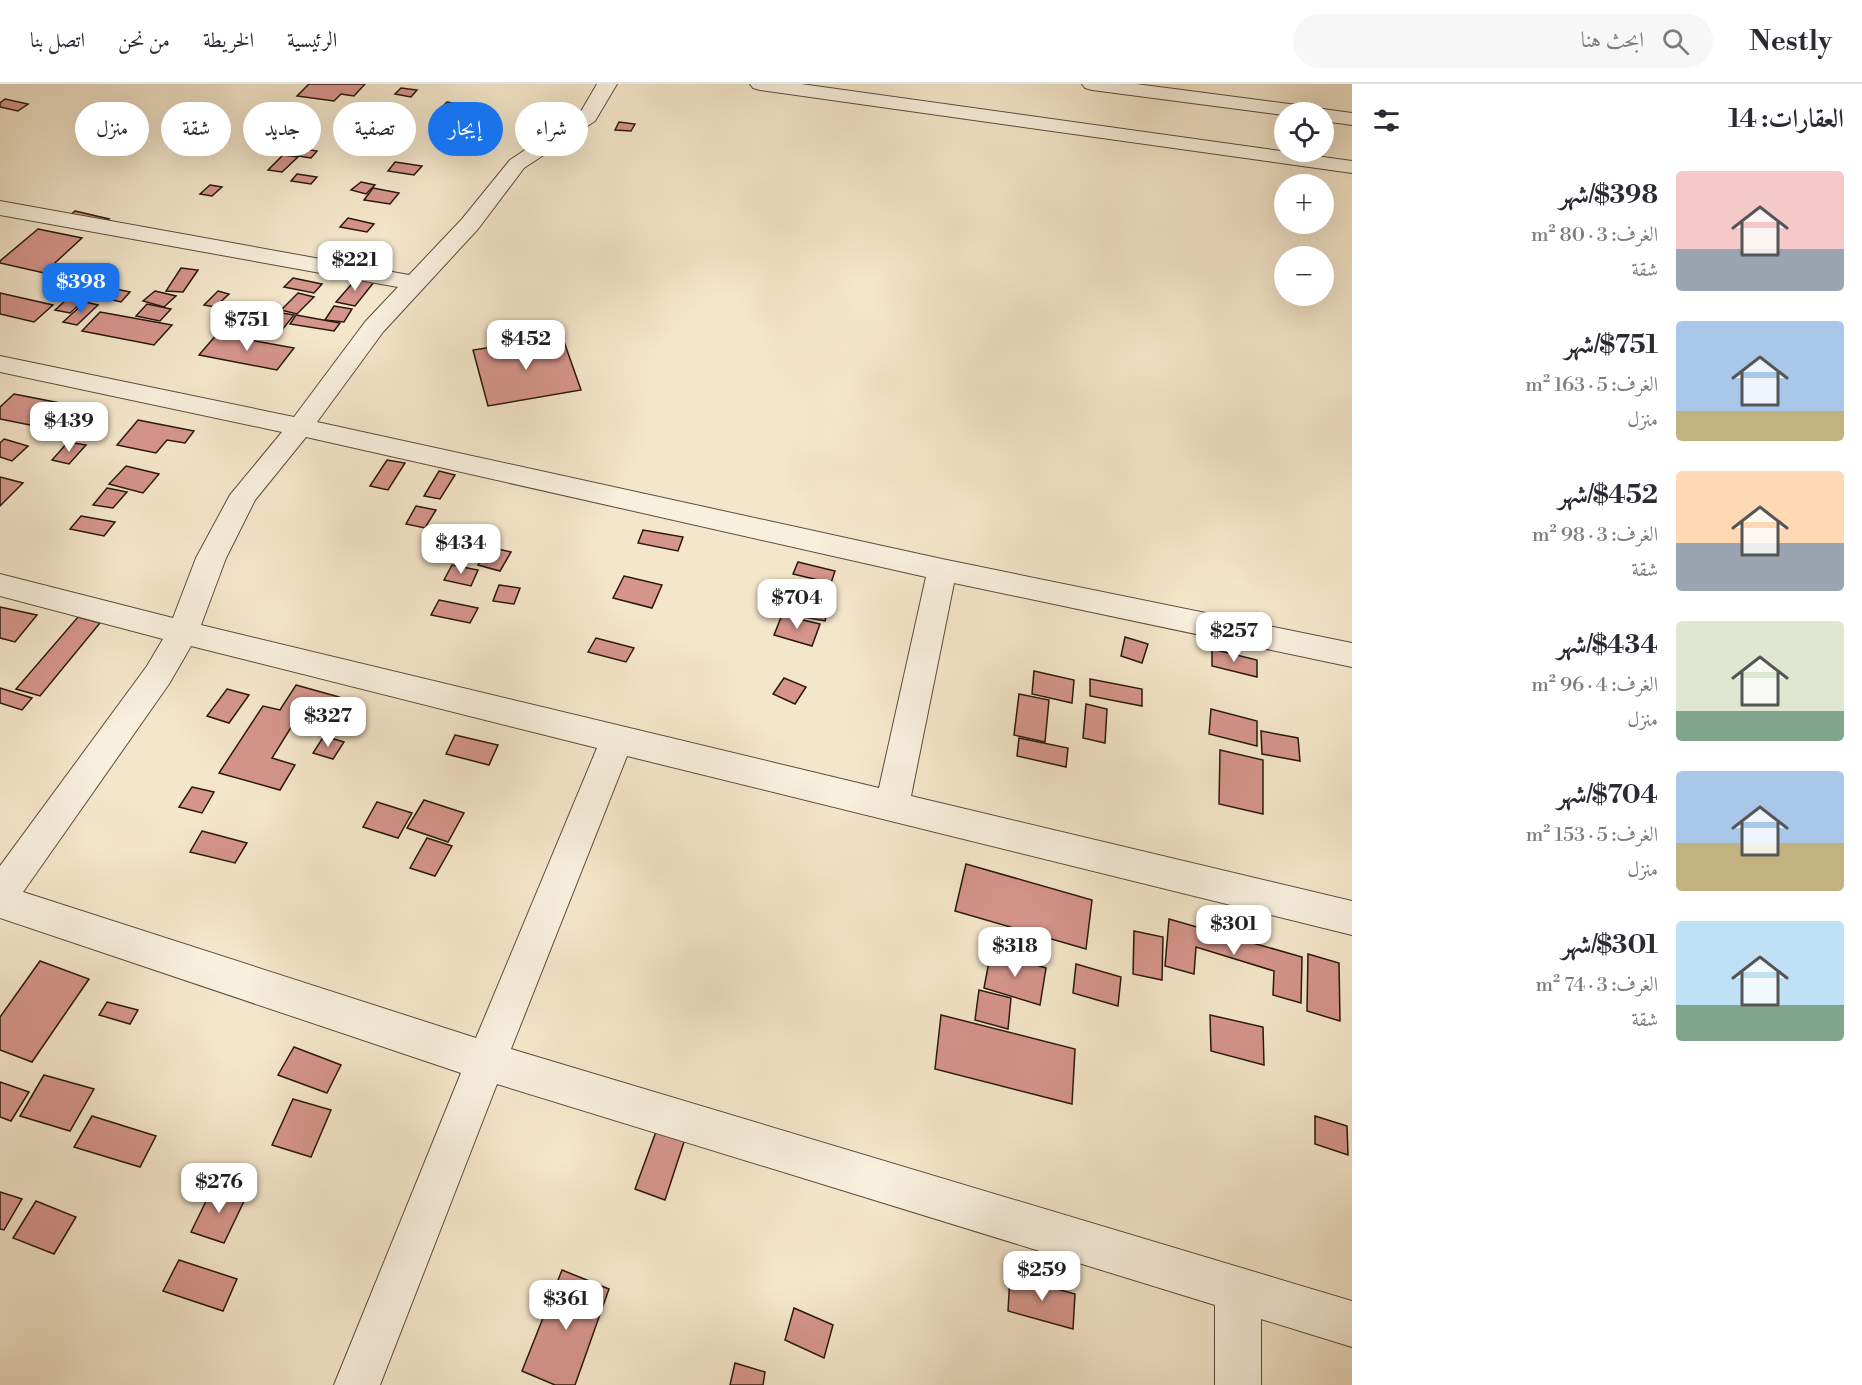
<!DOCTYPE html>
<html lang="ar">
<meta charset="utf-8">
<style>
:root{--surface:#fff;--page:#f7f7f7;--text:#2b2b33;--muted:#7c7c81;--line:#e1e1e2;--accent:#1a73e8}
body{margin:0;font-family:"Libre Bodoni",Amiri,serif;background:var(--page);color:var(--text);direction:rtl;height:100vh;display:flex;flex-direction:column;font-size:22px;white-space:nowrap}
*{box-sizing:border-box;margin:0}
p{font-size:20px;color:var(--muted)}
.icon{flex:none;width:33px;height:33px;fill:none;stroke:currentColor;stroke-width:2;stroke-linecap:round;stroke-linejoin:round}
.map{position:relative;flex:1;overflow:hidden;direction:ltr}
.side{display:flex;flex-direction:column;background:var(--surface);width:510px}
.side>*{flex:none}
.top-card{position:absolute;left:18px;top:18px;width:570px;height:54px;direction:rtl;display:flex;gap:12px}
.fabs{position:absolute;left:1274px;top:18px;display:grid;gap:12px}
.fabs a{display:grid;place-items:center;width:60px;height:60px;border-radius:50%;background:var(--surface);box-shadow:0 6px 24px #0002;font-size:30px}
.price{position:absolute;translate:-50% -51px;padding:0 14px;border-radius:12px;background:#fff;color:#222;font-size:20px;line-height:39px;filter:drop-shadow(0 2px 3px #0008)}
.price::after{content:'';position:absolute;left:50%;top:36px;width:18px;height:14px;margin-left:-9px;background:inherit;clip-path:polygon(0 0,100% 0,50% 100%)}
.price.active{background:var(--accent);color:#fff}
ul{padding:0;list-style:none}
li{display:flex;align-items:center;gap:18px;height:150px;padding:0 18px}
li span{display:grid;place-items:center;flex:none;width:168px;height:120px;border-radius:6px;color:#555}
li>.icon{margin-inline-start:auto}
span .icon{width:72px;height:72px;fill:#fffc;stroke-width:1}
li b{font-size:26px}
h2{display:flex;justify-content:space-between;align-items:center;height:72px;padding:0 18px;font-size:26px}
.chip{padding:0 21px;border-radius:27px;background:var(--surface);box-shadow:0 6px 24px #0002;font-size:21px;line-height:54px}
.chip.active{background:var(--accent);color:#fff}
header{display:flex;align-items:center;gap:36px;box-sizing:border-box;height:84px;padding:0 30px;background:var(--surface);border-bottom:2px solid var(--line)}
header strong{font-size:28px}
nav{display:flex;gap:33px;margin-inline-start:auto;font-size:21px}
.search{width:420px;height:54px;background:var(--page);display:flex;align-items:center;gap:15px;box-sizing:border-box;padding:0 21px;border-radius:33px;color:var(--muted);font-size:22px}
main{display:flex;flex:1;min-height:0}
.map>svg:first-child{display:block}
.building{fill:#d5958c;stroke:#2a180e;stroke-width:1.5}
.lines{fill:none;stroke-linecap:round;stroke-linejoin:round}
.minor-casing{stroke:#5c4c3d;stroke-width:2}
.minor{fill:#f8efdd;fill-rule:evenodd}
</style>
<header>
<strong>Nestly</strong>
<div class="search"><svg class="icon" aria-label="search" viewBox="0 0 24 24"><circle cx="10" cy="10" r="6"/><path d="M15 15l6 6"/></svg>ابحث هنا</div>
<nav><a>الرئيسية</a><a>الخريطة</a><a>من نحن</a><a>اتصل بنا</a></nav>
</header>
<main>
<section class="side">
<h2>العقارات: 14<svg class="icon" aria-label="filters" viewBox="0 0 24 24"><path d="M4 7h16M4 17h16"/><circle cx="9" cy="7" r="2"/><circle cx="15" cy="17" r="2"/></svg></h2>
<ul>
<li><span style="background:linear-gradient(#f6c9c9 65%,#9aa5b1 0)"><svg class="icon" aria-label="home" viewBox="0 0 24 24"><path d="M3 11l9-7 9 7M6 9v11h12V9"/></svg></span><div><b>$398/شهر</b><p>الغرف: 3 · 80 m²</p><p>شقة</p></div></li>
<li><span style="background:linear-gradient(#a9c7e8 75%,#c2b280 0)"><svg class="icon" aria-label="home" viewBox="0 0 24 24"><path d="M3 11l9-7 9 7M6 9v11h12V9"/></svg></span><div><b>$751/شهر</b><p>الغرف: 5 · 163 m²</p><p>منزل</p></div></li>
<li><span style="background:linear-gradient(#ffd9b3 60%,#9aa5b1 0)"><svg class="icon" aria-label="home" viewBox="0 0 24 24"><path d="M3 11l9-7 9 7M6 9v11h12V9"/></svg></span><div><b>$452/شهر</b><p>الغرف: 3 · 98 m²</p><p>شقة</p></div></li>
<li><span style="background:linear-gradient(#dfe7d0 75%,#7fa58c 0)"><svg class="icon" aria-label="home" viewBox="0 0 24 24"><path d="M3 11l9-7 9 7M6 9v11h12V9"/></svg></span><div><b>$434/شهر</b><p>الغرف: 4 · 96 m²</p><p>منزل</p></div></li>
<li><span style="background:linear-gradient(#a9c7e8 60%,#c2b280 0)"><svg class="icon" aria-label="home" viewBox="0 0 24 24"><path d="M3 11l9-7 9 7M6 9v11h12V9"/></svg></span><div><b>$704/شهر</b><p>الغرف: 5 · 153 m²</p><p>منزل</p></div></li>
<li><span style="background:linear-gradient(#bfe0f5 70%,#7fa58c 0)"><svg class="icon" aria-label="home" viewBox="0 0 24 24"><path d="M3 11l9-7 9 7M6 9v11h12V9"/></svg></span><div><b>$301/شهر</b><p>الغرف: 3 · 74 m²</p><p>شقة</p></div></li>
</ul>
</section>
<div class="map">
<svg width="1352" height="1301" viewBox="0 0 1352 1301">
<rect width="100%" height="100%" fill="#f4e6ca"/>
<filter id="stains"><feTurbulence type="fractalNoise" baseFrequency=".00333" numOctaves="4"/><feColorMatrix values="0 0 0 0 .2 0 0 0 0 .09 0 0 0 0 .02 0 0 0 .5 -.17"/></filter>
<radialGradient id="worn" r=".72"><stop offset=".6" stop-color="#630" stop-opacity="0"/><stop offset="1" stop-color="#630" stop-opacity=".3"/></radialGradient>
<g class="building">
<polygon points="309,0 365,0 354,12 341,10 334,17 297,12"/>
<polygon points="401,4 417,6 411,13 395,10"/>
<polygon points="5,15 28,20 18,27 0,23 0,19"/>
<polygon points="447,18 471,22 466,28 441,24"/>
<polygon points="619,38 635,40 631,47 615,46"/>
<polygon points="291,63 317,67 311,74 285,70"/>
<polygon points="283,71 298,73 282,88 268,86"/>
<polygon points="395,78 422,82 414,91 388,87"/>
<polygon points="297,90 317,93 311,100 291,97"/>
<polygon points="361,98 375,101 366,110 351,106"/>
<polygon points="210,101 222,103 212,112 200,110"/>
<polygon points="373,104 399,109 390,120 364,116"/>
<polygon points="75,127 109,135 94,147 59,140"/>
<polygon points="348,134 374,140 367,148 340,143"/>
<polygon points="38,145 82,154 44,189 0,179 0,177"/>
<polygon points="181,184 198,186 183,208 166,207"/>
<polygon points="71,186 87,190 78,198 99,202 70,229 55,226 75,208 52,204"/>
<polygon points="293,194 322,200 314,209 284,203"/>
<polygon points="356,195 374,198 355,222 336,218"/>
<polygon points="102,202 130,208 121,218 92,211"/>
<polygon points="155,207 176,212 164,223 143,217"/>
<polygon points="218,207 229,210 215,223 204,221"/>
<polygon points="0,209 53,221 34,238 0,230"/>
<polygon points="298,209 314,213 297,230 281,226"/>
<polygon points="85,218 98,221 77,241 63,238"/>
<polygon points="147,220 171,225 160,237 136,232"/>
<polygon points="334,222 352,225 344,238 325,236"/>
<polygon points="265,226 294,231 282,246 253,241"/>
<polygon points="100,228 172,241 154,261 82,247"/>
<polygon points="296,231 340,239 334,247 290,240"/>
<polygon points="217,250 294,264 277,286 199,271"/>
<polygon points="562,252 581,306 488,322 473,266"/>
<polygon points="14,310 91,325 70,349 0,335 0,323"/>
<polygon points="138,336 194,347 185,359 167,356 156,369 117,361"/>
<polygon points="4,355 28,362 12,377 0,373 0,359"/>
<polygon points="68,358 86,361 69,380 52,376"/>
<polygon points="387,376 405,379 388,406 370,402"/>
<polygon points="126,382 159,390 143,409 109,400"/>
<polygon points="439,387 455,391 440,415 424,412"/>
<polygon points="0,393 23,399 0,422"/>
<polygon points="107,404 127,408 113,424 93,421"/>
<polygon points="416,422 436,426 425,444 406,440"/>
<polygon points="81,432 115,438 104,452 70,445"/>
<polygon points="643,446 683,453 678,467 638,459"/>
<polygon points="489,463 511,468 500,487 478,481"/>
<polygon points="798,478 835,487 831,499 793,490"/>
<polygon points="452,481 478,486 471,502 444,496"/>
<polygon points="624,492 662,501 652,524 613,514"/>
<polygon points="807,498 834,503 825,537 798,532"/>
<polygon points="499,501 520,504 514,520 493,517"/>
<polygon points="439,516 478,524 470,539 431,531"/>
<polygon points="0,523 37,531 15,558 0,554"/>
<polygon points="782,531 820,540 812,562 774,551"/>
<polygon points="78,533 100,539 40,612 16,605"/>
<polygon points="1125,553 1148,560 1142,579 1121,572"/>
<polygon points="596,554 634,564 626,578 588,568"/>
<polygon points="1212,565 1257,576 1257,593 1212,582"/>
<polygon points="1034,587 1074,596 1072,619 1032,610"/>
<polygon points="784,594 806,603 795,620 773,610"/>
<polygon points="1090,595 1142,605 1142,622 1090,612"/>
<polygon points="296,601 339,613 323,638 298,632 272,674 295,681 280,706 219,689 263,622 280,626"/>
<polygon points="0,604 32,614 22,626 0,619"/>
<polygon points="227,605 249,611 229,639 207,632"/>
<polygon points="1019,610 1049,616 1045,658 1014,651"/>
<polygon points="1086,620 1107,625 1105,659 1083,654"/>
<polygon points="1211,625 1257,637 1257,662 1209,650"/>
<polygon points="1261,647 1298,654 1300,677 1262,670"/>
<polygon points="455,651 498,661 489,681 446,670"/>
<polygon points="324,652 344,658 333,675 313,669"/>
<polygon points="1019,654 1068,664 1066,683 1017,672"/>
<polygon points="1220,666 1263,676 1263,730 1219,720"/>
<polygon points="192,703 214,708 202,729 179,723"/>
<polygon points="424,716 464,729 448,758 407,744"/>
<polygon points="377,718 412,729 398,754 363,743"/>
<polygon points="202,747 247,759 235,779 190,768"/>
<polygon points="427,754 452,762 435,792 410,784"/>
<polygon points="966,780 1092,816 1086,865 955,827"/>
<polygon points="1169,835 1302,873 1301,919 1273,911 1274,887 1196,863 1194,890 1165,882"/>
<polygon points="1134,847 1163,853 1162,896 1133,890"/>
<polygon points="991,867 1046,884 1040,921 984,904"/>
<polygon points="1308,870 1339,879 1340,937 1307,927"/>
<polygon points="40,877 89,895 32,978 0,966 0,933"/>
<polygon points="1076,880 1121,893 1118,922 1073,909"/>
<polygon points="979,906 1011,914 1008,945 975,936"/>
<polygon points="107,918 138,926 130,940 99,931"/>
<polygon points="941,931 1075,965 1072,1020 935,985"/>
<polygon points="1210,931 1263,943 1264,981 1211,967"/>
<polygon points="294,963 341,981 327,1009 278,991"/>
<polygon points="44,991 94,1005 70,1047 20,1032"/>
<polygon points="0,998 29,1008 11,1037 0,1033"/>
<polygon points="293,1015 331,1026 311,1073 272,1061"/>
<polygon points="92,1032 156,1052 140,1083 74,1063"/>
<polygon points="1315,1032 1347,1042 1348,1071 1315,1060"/>
<polygon points="657,1045 685,1055 665,1116 635,1105"/>
<polygon points="214,1101 247,1111 224,1159 191,1148"/>
<polygon points="0,1108 22,1115 4,1146 0,1145"/>
<polygon points="36,1117 76,1133 54,1170 13,1154"/>
<polygon points="179,1176 237,1195 223,1227 163,1207"/>
<polygon points="562,1186 609,1205 575,1301 555,1301 522,1287"/>
<polygon points="1010,1192 1075,1210 1073,1245 1008,1227"/>
<polygon points="794,1224 833,1241 824,1274 785,1256"/>
<polygon points="735,1279 765,1288 763,1301 730,1301"/>
</g>
<g class="lines">
<defs>
<g id="minor">
<path d="M597,0H617L595,37L524,84L478,145L383,248L317,338L942,475L1352,559V583L954,499L911,712L1352,817V851L627,672L511,965L1352,1217V1263L1261,1235V1301H1215V1221L497,1000L380,1301H334L461,989L0,834V782L147,582L163,555L0,512V490L173,534L196,474L230,411L282,348L0,288V272L294,333L365,238L398,203L0,131V117L409,191L462,135L510,76L580,29ZM306,353L926,493L879,704L201,541L226,474L255,416ZM191,562L597,664L476,954L23,808L169,600Z"/>
<polygon points="750,0 801,0 1352,77 1352,89 760,6 753,4"/>
<polygon points="1082,0 1136,0 1305,22 1312,24 1315,28 1284,28 1284,31 1092,6 1085,4"/>
<polygon points="1323,25 1352,29 1352,41 1323,37 1323,28 1315,28"/>
</g>
</defs>
<use href="#minor" class="minor-casing"/>
<use href="#minor" class="minor"/>
</g>
<rect width="100%" height="100%" filter="url(#stains)"/>
<rect width="100%" height="100%" fill="url(#worn)"/>
</svg>
<div class="fabs">
<a><svg class="icon" aria-label="locate" viewBox="0 0 24 24"><circle cx="12" cy="12" r="6"/><path d="M12 2v4M12 18v4M2 12h4M18 12h4"/></svg></a>
<a>+</a>
<a>−</a>
</div>
<b class="price" style="left:355px;top:208px">$221</b>
<b class="price active" style="left:81px;top:230px">$398</b>
<b class="price" style="left:247px;top:268px">$751</b>
<b class="price" style="left:526px;top:287px">$452</b>
<b class="price" style="left:69px;top:369px">$439</b>
<b class="price" style="left:461px;top:491px">$434</b>
<b class="price" style="left:797px;top:546px">$704</b>
<b class="price" style="left:1234px;top:579px">$257</b>
<b class="price" style="left:328px;top:664px">$327</b>
<b class="price" style="left:1234px;top:872px">$301</b>
<b class="price" style="left:1015px;top:894px">$318</b>
<b class="price" style="left:219px;top:1130px">$276</b>
<b class="price" style="left:1042px;top:1218px">$259</b>
<b class="price" style="left:566px;top:1247px">$361</b>
<div class="top-card">
<a class="chip">شراء</a>
<a class="chip active">إيجار</a>
<a class="chip">تصفية</a>
<a class="chip">جديد</a>
<a class="chip">شقة</a>
<a class="chip">منزل</a>
</div>
</div>
</main>
